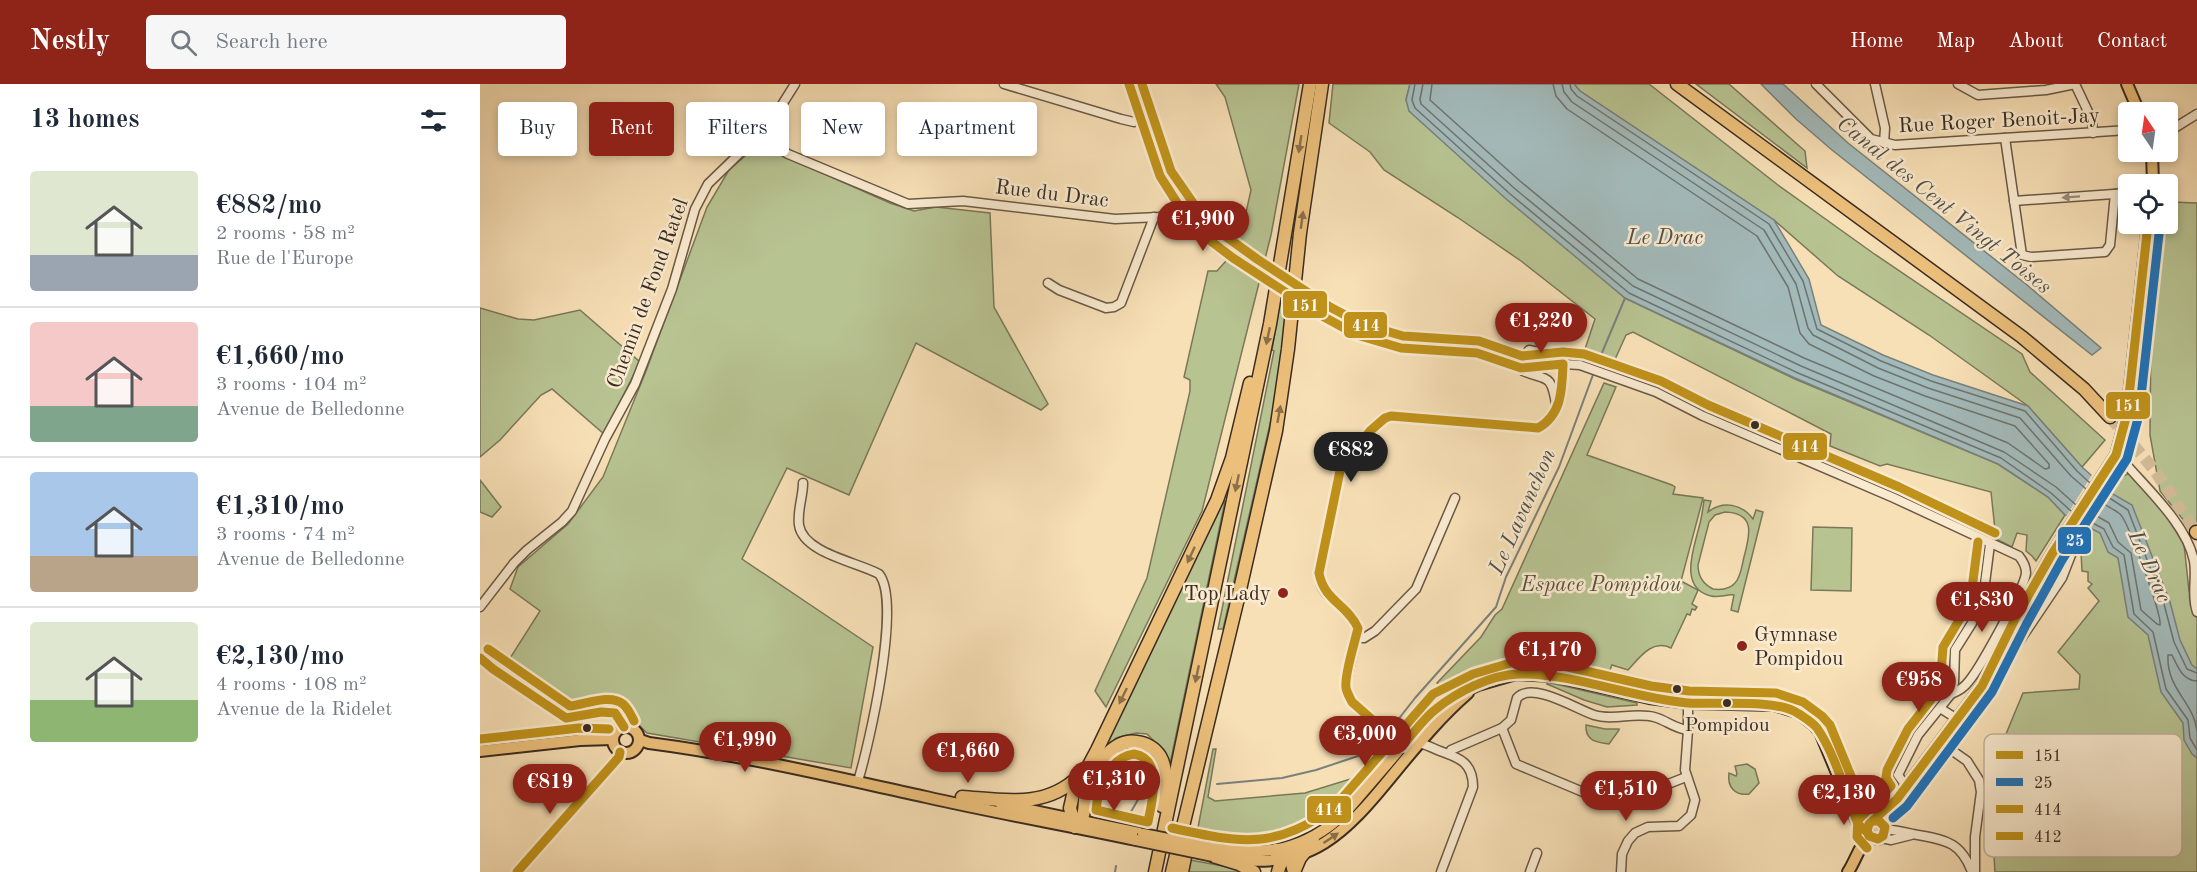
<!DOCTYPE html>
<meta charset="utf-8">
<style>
:root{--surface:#fff;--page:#f6f6f7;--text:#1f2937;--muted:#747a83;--line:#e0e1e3;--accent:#8f2418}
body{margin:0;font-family:"Old Standard TT",serif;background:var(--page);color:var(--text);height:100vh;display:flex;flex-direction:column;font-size:22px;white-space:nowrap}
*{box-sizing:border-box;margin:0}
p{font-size:20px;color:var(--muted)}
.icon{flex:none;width:33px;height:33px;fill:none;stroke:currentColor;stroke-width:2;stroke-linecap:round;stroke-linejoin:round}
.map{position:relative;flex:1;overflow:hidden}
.panel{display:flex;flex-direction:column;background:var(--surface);width:480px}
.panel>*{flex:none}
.hud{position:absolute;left:18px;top:18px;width:570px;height:54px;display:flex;gap:12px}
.needle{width:39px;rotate:347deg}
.controls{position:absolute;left:1638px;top:18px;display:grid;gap:12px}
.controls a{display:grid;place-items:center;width:60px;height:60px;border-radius:6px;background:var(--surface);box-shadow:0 3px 9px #0003;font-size:30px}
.price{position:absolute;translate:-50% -51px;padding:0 14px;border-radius:21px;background:var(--accent);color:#fff;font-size:20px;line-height:39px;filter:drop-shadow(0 2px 3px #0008)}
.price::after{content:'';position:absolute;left:50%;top:36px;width:18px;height:14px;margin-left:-9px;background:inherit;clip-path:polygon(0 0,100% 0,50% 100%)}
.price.selected{background:#222;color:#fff}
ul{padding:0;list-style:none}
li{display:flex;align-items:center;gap:18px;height:150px;padding:0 30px}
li+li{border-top:2px solid var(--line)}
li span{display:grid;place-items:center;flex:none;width:168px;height:120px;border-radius:6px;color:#555}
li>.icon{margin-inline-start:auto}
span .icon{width:72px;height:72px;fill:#fffc;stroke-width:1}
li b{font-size:26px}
h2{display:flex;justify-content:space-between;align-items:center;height:72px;padding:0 30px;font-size:26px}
.tag{padding:0 21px;border-radius:6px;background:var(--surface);box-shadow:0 3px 9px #0003;font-size:21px;line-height:54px}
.tag.selected{background:var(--accent);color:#fff}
header{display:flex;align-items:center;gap:36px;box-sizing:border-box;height:84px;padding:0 30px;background:var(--accent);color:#fff}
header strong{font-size:28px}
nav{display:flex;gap:33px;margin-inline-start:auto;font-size:21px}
.search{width:420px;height:54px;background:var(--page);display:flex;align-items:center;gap:15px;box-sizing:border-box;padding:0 21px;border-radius:6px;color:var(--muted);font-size:22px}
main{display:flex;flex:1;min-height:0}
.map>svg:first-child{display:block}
.green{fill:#b8c392;stroke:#79785a;stroke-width:1.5;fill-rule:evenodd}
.water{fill:#a3baba;stroke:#79817d;stroke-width:1.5}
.pier{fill:#f8e0b6}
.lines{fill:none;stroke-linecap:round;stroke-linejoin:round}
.shore{stroke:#6e736e;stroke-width:1.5}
.stream{stroke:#79817d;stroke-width:2}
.highway-tunnel{stroke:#d2bc98;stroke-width:12;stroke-dasharray:12 6;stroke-linecap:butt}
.minor-casing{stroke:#6a5947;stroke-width:11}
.major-casing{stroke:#3a2c22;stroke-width:14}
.highway-casing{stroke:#3a2c22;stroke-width:15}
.minor{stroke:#faebd0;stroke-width:8}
.major{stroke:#ecc07b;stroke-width:10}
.highway{stroke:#ecc07b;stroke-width:12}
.minor-bridge-casing{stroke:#6a5947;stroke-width:11;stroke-linecap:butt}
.major-bridge-casing{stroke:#3a2c22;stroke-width:14;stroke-linecap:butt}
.minor-bridge{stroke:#faebd0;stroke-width:8}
.major-bridge{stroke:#ecc07b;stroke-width:10}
.bus-1-casing{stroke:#faebd0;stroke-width:14}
.bus-2-casing{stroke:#faebd0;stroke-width:14}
.bus-3-casing{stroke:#faebd0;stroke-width:14}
.bus-4-casing{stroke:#faebd0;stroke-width:14}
.bus-1{stroke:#c0921a;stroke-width:9}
.bus-2{stroke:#1f72b9;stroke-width:9}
.bus-3{stroke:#c0921a;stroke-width:9}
.bus-4{stroke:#c0921a;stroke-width:9}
.oneway{fill:#8a6f4a}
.oneway2{fill:#9a8c79}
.bus-dot{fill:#3a2c22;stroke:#faebd0;stroke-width:2}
.poi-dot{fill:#8f2418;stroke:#faebd0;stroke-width:2}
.labels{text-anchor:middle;stroke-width:5;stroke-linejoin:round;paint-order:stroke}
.bus-label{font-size:20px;fill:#3a2c22;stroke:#faebd0}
.street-label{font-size:21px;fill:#3a2c22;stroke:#faebd0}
.park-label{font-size:21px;font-style:italic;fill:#5a523e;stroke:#faebd0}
.poi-label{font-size:21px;fill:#3a2c22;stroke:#faebd0;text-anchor:end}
.water-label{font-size:22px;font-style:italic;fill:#545048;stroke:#faebd0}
.key{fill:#faebd0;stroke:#c0b29c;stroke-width:1.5}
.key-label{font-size:16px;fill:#3a2c22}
.line-badge{stroke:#faebd0;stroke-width:2}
.badge-label{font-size:16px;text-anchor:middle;font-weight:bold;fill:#fff}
</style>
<header>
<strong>Nestly</strong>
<div class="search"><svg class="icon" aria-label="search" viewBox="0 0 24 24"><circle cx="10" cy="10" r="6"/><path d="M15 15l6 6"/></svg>Search here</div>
<nav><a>Home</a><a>Map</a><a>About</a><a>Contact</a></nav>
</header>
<main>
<section class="panel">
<h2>13 homes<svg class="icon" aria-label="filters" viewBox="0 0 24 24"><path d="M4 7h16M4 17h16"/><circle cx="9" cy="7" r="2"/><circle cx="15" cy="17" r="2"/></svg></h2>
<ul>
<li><span style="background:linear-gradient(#dfe7d0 70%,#9aa5b1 0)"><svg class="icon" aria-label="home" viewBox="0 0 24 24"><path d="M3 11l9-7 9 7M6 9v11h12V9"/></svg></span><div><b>€882/mo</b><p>2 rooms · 58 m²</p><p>Rue de l'Europe</p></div></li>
<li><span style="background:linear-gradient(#f6c9c9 70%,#7fa58c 0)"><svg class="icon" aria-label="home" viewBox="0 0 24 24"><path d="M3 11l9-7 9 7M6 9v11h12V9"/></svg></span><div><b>€1,660/mo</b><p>3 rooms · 104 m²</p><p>Avenue de Belledonne</p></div></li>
<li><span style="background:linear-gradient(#a9c7e8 70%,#b9a48a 0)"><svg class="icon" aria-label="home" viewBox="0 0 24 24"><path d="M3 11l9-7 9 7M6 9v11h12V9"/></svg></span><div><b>€1,310/mo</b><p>3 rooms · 74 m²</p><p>Avenue de Belledonne</p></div></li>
<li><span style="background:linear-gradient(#dfe7d0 65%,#8fb573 0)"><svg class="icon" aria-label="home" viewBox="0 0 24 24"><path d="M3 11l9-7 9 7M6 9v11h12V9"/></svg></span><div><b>€2,130/mo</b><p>4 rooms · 108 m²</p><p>Avenue de la Ridelet</p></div></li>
</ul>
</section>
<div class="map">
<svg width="1717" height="788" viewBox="0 0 1717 788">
<rect width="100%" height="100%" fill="#f8e0b6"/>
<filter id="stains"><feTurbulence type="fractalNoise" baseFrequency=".00333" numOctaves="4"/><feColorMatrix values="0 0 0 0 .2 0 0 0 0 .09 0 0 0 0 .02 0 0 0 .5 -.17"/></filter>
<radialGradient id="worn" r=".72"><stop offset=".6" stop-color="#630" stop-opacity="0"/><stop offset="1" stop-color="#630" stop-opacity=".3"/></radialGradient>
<g class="green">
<polygon points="736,0 819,0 791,151 722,427 626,623 615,607 667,494 710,307 710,296 704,293 728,187 737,187 754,168 719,134 763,142 771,106 745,13"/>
<polygon points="853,0 930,0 926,16 1145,214 1315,295 1518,380 1568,413 1585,431 1556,477 1552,472 1546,467 1547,451 1537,449 1532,463 1516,455 1511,408 1407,380 1400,382 1350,362 1351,350 1153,248 1146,251 1132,282 1103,271 1115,235 1041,177 977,133 904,86 890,68 849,39"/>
<polygon points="1094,0 1169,0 1298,101 1393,169 1542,270 1550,288 1625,356 1602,383 1548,322 1449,251 1358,192 1294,136 1100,7"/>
<polygon points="1216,0 1249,0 1325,67 1327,84"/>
<polygon points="286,64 410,119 434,127 456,123 510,129 514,223 568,320 561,326 436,259 369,411 307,384 262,475 393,563 371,684 167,649 134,617 115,618 96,626 25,582 60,527 30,505 38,483 88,440 123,393 166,287 227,123 249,86 273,65"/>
<polygon points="1692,118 1717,119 1717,441 1709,443 1680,407 1670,351 1671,238 1679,178"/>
<polygon points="801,212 808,216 798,305 743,545 738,545 794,267 792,266"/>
<polygon points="0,224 38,235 54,236 100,226 160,278 124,350 72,305 61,311 20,356 0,373"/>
<path d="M1124,299L1136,303L1107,371L1192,401L1195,403L1193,410L1223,414L1201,497L1218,506L1212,520L1217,523L1215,526L1212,525L1210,531L1207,530L1191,564C1172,555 1160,573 1148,586L1132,581L1126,595C1098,591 1070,580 1042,581C1015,582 991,595 968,608L957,599L1001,553L1015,531L1022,525Z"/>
<polygon points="1649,389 1676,415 1704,460 1709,507 1712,513 1717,516 1717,788 1515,788 1509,691 1543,609 1599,605 1600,591 1578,568 1619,517 1608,504 1612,500 1608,497 1608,488 1602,487 1601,468 1599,467 1601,453 1642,393"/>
<polygon points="0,396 21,423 12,433 0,428"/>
<polygon points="741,416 745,417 690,680 673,656 667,650 656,649 636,654 621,670"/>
<path d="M1224,416L1231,417L1228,428C1243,416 1262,420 1273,435L1276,426L1283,428L1258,528L1251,526L1254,511C1247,510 1239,514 1231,512C1198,504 1214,464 1219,443C1222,433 1223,424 1224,416ZM1245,428C1276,429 1270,451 1264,473C1262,481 1261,493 1255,499C1250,505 1241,506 1233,505C1223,500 1218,492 1218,481L1229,438L1235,431Z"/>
<polygon points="1333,443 1372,444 1371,507 1331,506"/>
<polygon points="1067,598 1157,619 1157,621 1127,623 1104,616 1067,600"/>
<path d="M1106,641L1125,645H1139V646L1129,660C1118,658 1105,658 1106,641Z"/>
<polygon points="733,665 736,665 728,713 735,717 825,709 890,689 849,734 821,750 783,763 741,760 716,754"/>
<path d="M1267,680L1275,685L1279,699L1269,710C1255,712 1247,703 1249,689L1256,692L1257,690L1255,682Z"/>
<polygon points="710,776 754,784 763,788 707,788"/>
</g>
<g class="water">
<polygon points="930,0 1094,0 1100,7 1294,136 1329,195 1341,241 1403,271 1453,291 1548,322 1602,383 1631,409 1652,421 1690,518 1700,556 1712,581 1717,585 1717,674 1712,670 1704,656 1703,639 1681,608 1668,551 1648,533 1638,474 1628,468 1620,449 1585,431 1568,413 1518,380 1315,294 1145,214 1025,114 929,27 926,16"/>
<polygon points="1281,0 1303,0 1368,59 1547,201 1621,264 1612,271 1352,66 1316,35"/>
</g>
<polygon class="pier" points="1613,389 1632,406 1606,445 1585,434"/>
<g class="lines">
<g class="shore">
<polyline points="935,0 932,16 935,24 1029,109 1149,209 1318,289 1521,374 1571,409 1591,427"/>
<polyline points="943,0 940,15 941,20 1034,104 1153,202 1321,282 1524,368 1576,403 1596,421"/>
<polyline points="952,0 950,16 1040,97 1158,195 1324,274 1528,359 1565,385 1569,384 1569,380 1535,342 1445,312 1394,292 1329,260 1320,249 1308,203 1277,152 1087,25 1076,12 1073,0"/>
<polyline points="1082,0 1084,8 1092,18 1284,146 1316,200 1328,244 1333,251 1398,284 1448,304 1540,334 1591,392 1606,405"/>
<polyline points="1090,0 1091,5 1097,12 1289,140 1323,197 1337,245 1401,277 1451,297 1545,327 1597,387 1610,399"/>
<polyline points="1620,408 1648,426 1684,520 1694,558 1707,585 1717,589"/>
<path d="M1608,427L1629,439L1638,458L1651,469L1661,526L1677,540L1680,541C1682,531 1648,437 1640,430C1633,424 1623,421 1616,414"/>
<polyline points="1603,434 1624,445 1633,463 1644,471 1654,530 1673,548 1686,605 1708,636 1710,654 1717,666"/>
<path d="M1717,597C1702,596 1698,583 1692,571H1688C1686,605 1714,618 1717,647"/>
</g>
<g class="stream">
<polyline points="1116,283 1145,214"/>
<polyline points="737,700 802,694 836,686 884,670 899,660 935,614 1016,523 1026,493 1079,383 1114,288"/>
<polyline points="648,733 660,712 675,706"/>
<polyline points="635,788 636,782"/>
</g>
<polyline class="highway-tunnel" points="1630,333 1675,387 1716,448"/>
<defs>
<g id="minor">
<polyline points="524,0 641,35 654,38 661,36"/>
<path d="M649,0C666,52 680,105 718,146C732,162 752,173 770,185"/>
<polyline points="1336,0 1391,55 1415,61 1648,46"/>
<polyline points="1395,0 1405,44 1404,59"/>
<polyline points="1478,0 1498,11 1566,6 1595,0"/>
<polyline points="1595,0 1612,36 1613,49"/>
<polyline points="1688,48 1717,30"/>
<polyline points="281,54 308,70 428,120 483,117 635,135 679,133 691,131 701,125"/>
<polyline points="1525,54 1542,171 1551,173 1625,168 1630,161 1635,110"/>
<polyline points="1534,117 1648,109"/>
<path d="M1680,140C1665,219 1663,301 1645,379C1668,406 1707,441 1714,477C1717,494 1711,511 1717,528"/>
<polyline points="568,199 579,206 626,224 634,223 641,219 674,133"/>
<path d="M844,233L877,251L921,264L997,269L1041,284L1083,280L1100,281L1176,308L1223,332L1414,414L1539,472C1543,477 1546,482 1546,489C1545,503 1500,584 1489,597C1484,604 1479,607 1471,610"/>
<path d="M1043,287C1066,297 1071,288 1076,320"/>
<path d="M323,399C323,413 317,427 319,441C323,469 377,478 399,490C422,518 389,661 378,697"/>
<polyline points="0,523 34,479 47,466 82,438 92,427 125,355 155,300 192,205 215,125 228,100 261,68 281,54 315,0"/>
<polyline points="877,554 884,554 895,547 936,505 975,414"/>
<path d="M0,574L13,585L86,634C105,635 114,625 135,629L144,643"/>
<polyline points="1504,600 1513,594 1524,580 1582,494 1600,448"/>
<polyline points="1460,624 1477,635"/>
<polyline points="1022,644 1036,680 1115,713 1150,696 1178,704 1206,693"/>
<polyline points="1460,658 1487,677 1499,696 1501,708 1495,753 1495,788"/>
<path d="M969,670L971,666L1022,644L1031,636L1037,614C1052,597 1096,625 1114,631C1133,637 1154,628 1174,633C1186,636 1195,645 1208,646"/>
<polyline points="1426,702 1418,691 1438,651 1471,610 1474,599 1475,566 1492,539 1503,515 1510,460"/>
<path d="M1405,745C1415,746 1424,748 1433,750C1464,756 1480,756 1492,788"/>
<polyline points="1401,754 1411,756 1431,751"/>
<polyline points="37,788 139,673 140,668"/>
<path d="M961,788L993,703C993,679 980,674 960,667C954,665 948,661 942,660C933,659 926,664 918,659L872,618L869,612L866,604L867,595L878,544C871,519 840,520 839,489L861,382L890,347L905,334L911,332L1058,344C1062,342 1067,339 1070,336C1083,323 1082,293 1083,275L1076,271L1049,266L1043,274L1041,284"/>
<polyline points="1050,788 1057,769"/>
<polyline points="1141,788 1142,770 1148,757 1155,749 1168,743 1199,742 1211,731 1215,716 1205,686 1208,646 1208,619"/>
</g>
<g id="major">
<polyline points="1647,0 1659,28"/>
<polyline points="1672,68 1673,100"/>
<circle cx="146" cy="656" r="13"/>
<path d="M160,656L169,659C262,671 354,693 446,713C516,729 586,741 656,756"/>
<polyline points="0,667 100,656 133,655"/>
<polyline points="521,720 659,749"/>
<polyline points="1394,737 1399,737 1405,743 1403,752 1398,755 1389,752 1387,746 1389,740 1417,715 1502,602 1535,535 1572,470 1636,371 1647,330 1668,140"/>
<path d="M733,764C787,772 824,767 865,729L944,637L960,620L973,612L998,601L1036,590L1073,592L1169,614L1208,619L1294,621L1317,628L1334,641L1340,648L1378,740L1388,749"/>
<path d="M754,775C831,786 866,748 911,693C935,664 959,634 988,609"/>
<path d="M1368,788C1376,776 1379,762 1389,752"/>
</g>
<g id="highway">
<polyline points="1197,0 1542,253 1604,305 1630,333"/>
<polyline points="1716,448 1717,449"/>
<path d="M482,713C524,716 566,725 599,692"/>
<polyline points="595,743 590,724 593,711 617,666 737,416 752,374 770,299"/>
<path d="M595,743C609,729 602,721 607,704C613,684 633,654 657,658C666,659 675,664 680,672C689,687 684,705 682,722"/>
<polyline points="796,766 811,776 814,788"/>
<polyline points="733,772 759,780 774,788"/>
<polyline points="675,788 790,240 830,0"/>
<polyline points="692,788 759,510 796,347 808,265 820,149 842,0"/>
<polyline points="702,788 708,758"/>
<path d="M798,788C801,770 818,762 833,754"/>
<polyline points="814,788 820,774 824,769"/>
</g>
</defs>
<use href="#minor" class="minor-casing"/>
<use href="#major" class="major-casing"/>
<use href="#highway" class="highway-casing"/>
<use href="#minor" class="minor"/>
<use href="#major" class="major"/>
<use href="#highway" class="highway"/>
<defs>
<polyline id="minor-bridge" points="770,185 844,233"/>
<g id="major-bridge">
<polyline points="663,750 733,764"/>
<polyline points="656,756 733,772"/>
</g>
</defs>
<use href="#minor-bridge" class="minor-bridge-casing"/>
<use href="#major-bridge" class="major-bridge-casing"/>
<use href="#minor-bridge" class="minor-bridge"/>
<use href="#major-bridge" class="major-bridge"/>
<defs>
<g id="bus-1">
<path d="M649,0L680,92L701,125L719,148L753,174L844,233L877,251L921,264L997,269L1041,284L1083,280C1082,305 1082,331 1058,344L911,332L905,334L890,347L861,382L839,489C844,517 867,520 878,544C875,558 864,591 866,604C867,609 870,614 872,618L922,662"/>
<path d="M922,662C933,650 943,635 956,625C977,608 1010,591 1038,590C1095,589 1151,614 1208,619C1237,621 1296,614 1319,630C1325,634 1333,639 1337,644C1354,668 1367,712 1378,740L1388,749"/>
<polyline points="1394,737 1399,737 1405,743 1403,752 1398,755 1389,752 1387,746 1389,740 1417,715 1502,602 1535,535 1572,470 1636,371 1647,330 1668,140"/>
</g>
<polyline id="bus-2" points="1413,734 1427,722 1512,608 1546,541 1582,476 1647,375 1659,331 1680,141"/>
<g id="bus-3">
<polyline points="662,0 691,87 727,139 777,175 850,223 882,240 923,252 999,257 1042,272 1083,268 1104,270 1181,297 1228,321 1419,403 1515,449"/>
<path d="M8,565L90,622C104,621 130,609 143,620C148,624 151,631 154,637"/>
<polyline points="0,655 99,644 129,645"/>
<path d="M654,670C684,675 672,717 668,738L616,726C618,704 628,674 654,670Z"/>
<path d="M692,744C760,759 798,767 857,720L953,610L993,590L1034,578L1075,580L1171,602L1209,607L1296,609L1323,618L1342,632L1350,641L1378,709L1400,729"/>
<polyline points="1387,764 1377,753 1378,736 1411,702 1406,694 1407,686 1428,645 1460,604 1463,563 1481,533 1491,512 1498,458"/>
</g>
<g id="bus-4">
<polyline points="0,574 13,585 86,634 121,628 135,629 144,643"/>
<polyline points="37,788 139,673 140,668"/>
</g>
</defs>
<use href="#bus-1" class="bus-1-casing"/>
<use href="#bus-2" class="bus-2-casing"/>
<use href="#bus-3" class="bus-3-casing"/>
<use href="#bus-4" class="bus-4-casing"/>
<use href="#bus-1" class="bus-1"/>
<use href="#bus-2" class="bus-2"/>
<use href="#bus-3" class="bus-3"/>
<use href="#bus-4" class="bus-4"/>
</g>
<defs><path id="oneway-solid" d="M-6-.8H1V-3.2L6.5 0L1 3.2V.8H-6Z" transform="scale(1.5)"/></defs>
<g class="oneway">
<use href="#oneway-solid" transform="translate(820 60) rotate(99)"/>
<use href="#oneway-solid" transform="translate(822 136) rotate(-82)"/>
<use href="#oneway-solid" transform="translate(788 252) rotate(102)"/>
<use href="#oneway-solid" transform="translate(799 330) rotate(-80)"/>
<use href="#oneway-solid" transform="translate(757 399) rotate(102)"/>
<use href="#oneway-solid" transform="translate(711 471) rotate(115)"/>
<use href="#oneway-solid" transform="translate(717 590) rotate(102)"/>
<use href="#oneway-solid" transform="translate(643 612) rotate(116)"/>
<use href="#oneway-solid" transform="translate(851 754) rotate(-34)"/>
</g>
<use class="oneway2" href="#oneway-solid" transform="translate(1591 113) rotate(176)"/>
<g class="bus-dot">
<circle cx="1275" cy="341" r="5"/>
<circle cx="1197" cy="605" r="5"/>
<circle cx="1247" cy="619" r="5"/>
<circle cx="107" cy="644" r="5"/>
</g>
<g class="poi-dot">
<circle cx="803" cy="509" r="6"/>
<circle cx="1262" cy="562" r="6"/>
</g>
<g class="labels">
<g class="bus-label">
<text x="1247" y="647">Pompidou</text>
</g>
<g class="street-label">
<text transform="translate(1519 36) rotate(-3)" y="7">Rue Roger Benoit-Jay</text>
<text transform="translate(572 109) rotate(7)" y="7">Rue du Drac</text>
<text transform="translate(167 209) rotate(-70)" y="7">Chemin de Fond Ratel</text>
</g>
<g class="park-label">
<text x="1121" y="507">Espace Pompidou</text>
</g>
<g class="poi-label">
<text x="791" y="516">Top Lady</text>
<text x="1274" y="557" text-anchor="start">Gymnase<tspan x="1274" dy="24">Pompidou</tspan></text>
</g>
<g class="water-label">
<text transform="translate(1465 120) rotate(39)" y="8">Canal des Cent Vingt Toises</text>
<text x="1185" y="160">Le Drac</text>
<text transform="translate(1041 427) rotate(-66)" y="8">Le Lavanchon</text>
<text transform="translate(1671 482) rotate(66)" y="8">Le Drac</text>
</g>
</g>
<rect x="1504" y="650" width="198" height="123" rx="9" class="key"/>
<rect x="1516" y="667" width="27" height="8" fill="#c0921a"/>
<rect x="1516" y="694" width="27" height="8" fill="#1f72b9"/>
<rect x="1516" y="721" width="27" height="8" fill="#c0921a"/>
<rect x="1516" y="748" width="27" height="8" fill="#c0921a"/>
<g class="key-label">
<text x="1554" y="677">151</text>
<text x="1554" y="704">25</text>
<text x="1554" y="731">414</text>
<text x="1554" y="758">412</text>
</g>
<g class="line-badge">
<rect x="802" y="206" width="46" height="29" rx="6" fill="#c0921a"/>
<rect x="863" y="227" width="45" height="28" rx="6" fill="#c0921a"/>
<rect x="1625" y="307" width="46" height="29" rx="6" fill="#c0921a"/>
<rect x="1302" y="348" width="46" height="29" rx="6" fill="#c0921a"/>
<rect x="1577" y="442" width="35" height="29" rx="6" fill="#1f72b9"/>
<rect x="826" y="711" width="46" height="29" rx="6" fill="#c0921a"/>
</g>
<g class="badge-label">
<text x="825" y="227">151</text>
<text x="886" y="247">414</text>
<text x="1648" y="327">151</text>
<text x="1325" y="368">414</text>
<text x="1595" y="462">25</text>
<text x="849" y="731">414</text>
</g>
<rect width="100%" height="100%" filter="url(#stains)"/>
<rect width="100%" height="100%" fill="url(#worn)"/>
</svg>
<div class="controls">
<a><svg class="needle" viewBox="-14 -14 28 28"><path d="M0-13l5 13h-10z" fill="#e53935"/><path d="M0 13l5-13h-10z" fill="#747a83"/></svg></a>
<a><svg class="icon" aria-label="locate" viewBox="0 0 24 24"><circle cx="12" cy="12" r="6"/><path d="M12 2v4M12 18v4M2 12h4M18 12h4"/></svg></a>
</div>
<b class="price" style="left:723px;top:168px">€1,900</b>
<b class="price" style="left:1061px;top:270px">€1,220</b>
<b class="price selected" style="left:871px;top:399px">€882</b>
<b class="price" style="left:1502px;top:549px">€1,830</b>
<b class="price" style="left:1070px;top:599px">€1,170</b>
<b class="price" style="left:1439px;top:629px">€958</b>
<b class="price" style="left:885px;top:683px">€3,000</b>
<b class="price" style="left:265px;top:689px">€1,990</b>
<b class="price" style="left:488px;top:700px">€1,660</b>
<b class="price" style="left:634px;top:728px">€1,310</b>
<b class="price" style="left:70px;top:731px">€819</b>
<b class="price" style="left:1146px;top:738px">€1,510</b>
<b class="price" style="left:1364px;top:742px">€2,130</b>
<div class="hud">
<a class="tag">Buy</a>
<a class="tag selected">Rent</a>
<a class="tag">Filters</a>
<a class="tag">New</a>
<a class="tag">Apartment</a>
</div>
</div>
</main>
